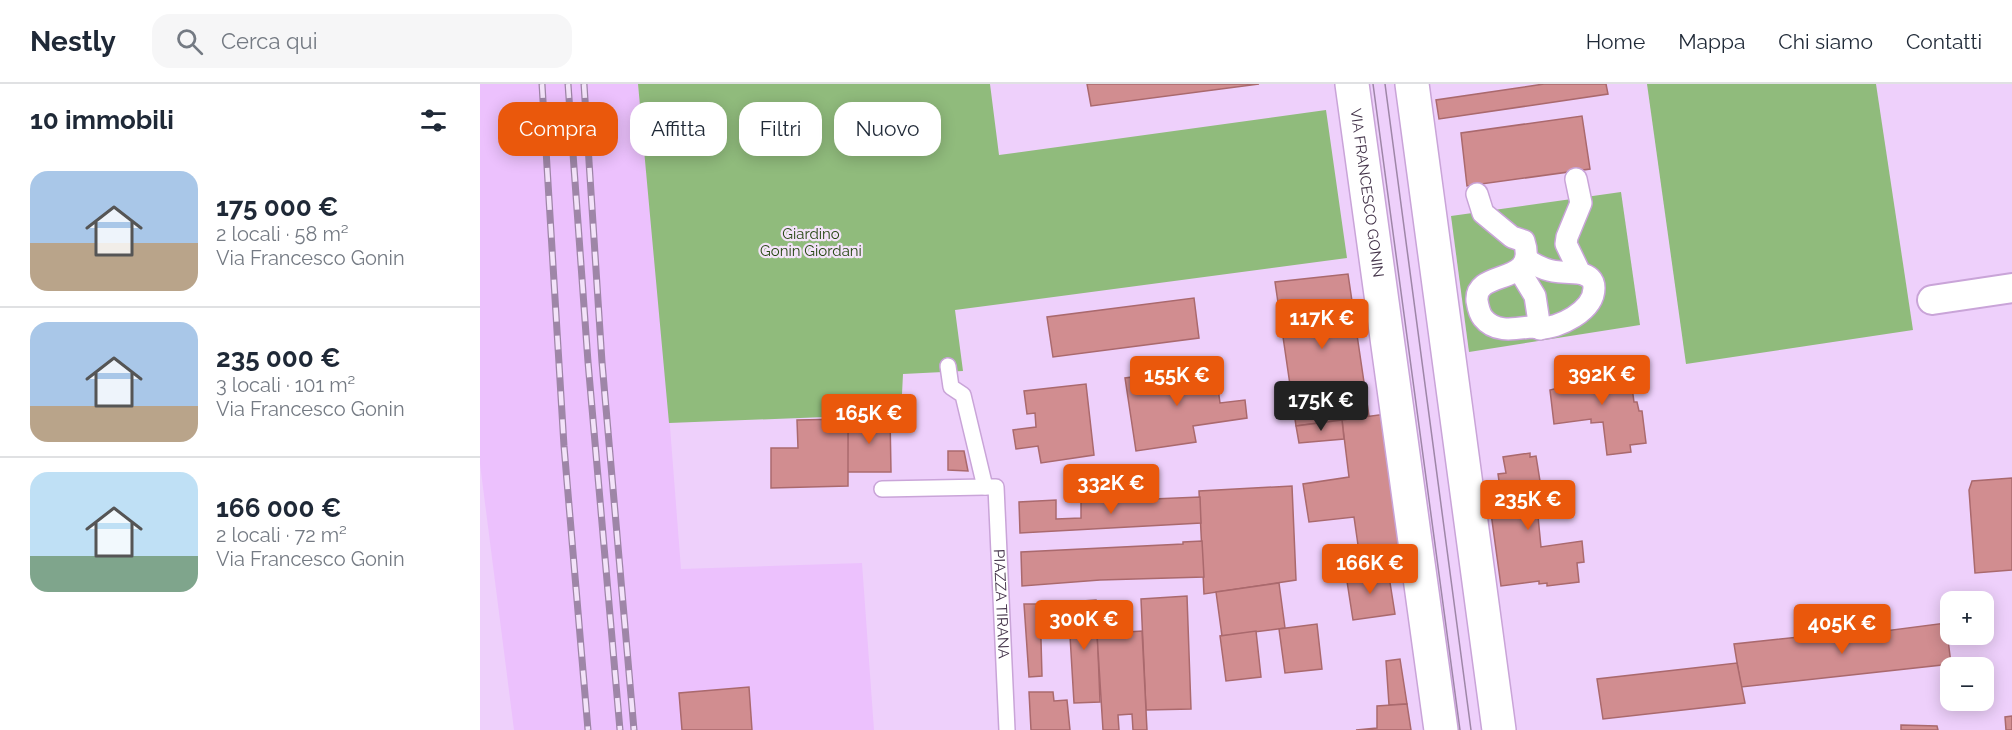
<!DOCTYPE html>
<html lang="it">
<meta charset="utf-8">
<style>
:root{--surface:#fff;--page:#f6f6f7;--text:#1f2937;--muted:#747a83;--line:#e0e1e3;--accent:#ea580c}
body{margin:0;font-family:Raleway,sans-serif;background:var(--page);color:var(--text);height:100vh;display:flex;flex-direction:column;font-size:22px;white-space:nowrap}
*{box-sizing:border-box;margin:0}
p{font-size:20px;color:var(--muted)}
.icon{flex:none;width:33px;height:33px;fill:none;stroke:currentColor;stroke-width:2;stroke-linecap:round;stroke-linejoin:round}
.map{position:relative;flex:1;overflow:hidden}
.panel{display:flex;flex-direction:column;background:var(--surface);width:480px}
.panel>*{flex:none}
.hud{position:absolute;left:18px;top:18px;width:570px;height:54px;display:flex;gap:12px}
.buttons{position:absolute;left:1460px;top:507px;display:grid;gap:12px}
.buttons a{display:grid;place-items:center;width:54px;height:54px;border-radius:12px;background:var(--surface);box-shadow:0 3px 15px #0003;font-size:30px}
.price{position:absolute;translate:-50% -51px;padding:0 14px;border-radius:6px;background:var(--accent);color:#fff;font-size:20px;line-height:39px;filter:drop-shadow(0 2px 3px #0008)}
.price::after{content:'';position:absolute;left:50%;top:36px;width:18px;height:14px;margin-left:-9px;background:inherit;clip-path:polygon(0 0,100% 0,50% 100%)}
.price.active{background:#222;color:#fff}
ul{padding:0;list-style:none}
li{display:flex;align-items:center;gap:18px;height:150px;padding:0 30px}
li+li{border-top:2px solid var(--line)}
li span{display:grid;place-items:center;flex:none;width:168px;height:120px;border-radius:18px;color:#555}
li>.icon{margin-inline-start:auto}
span .icon{width:72px;height:72px;fill:#fffc;stroke-width:1}
li b{font-size:26px}
h2{display:flex;justify-content:space-between;align-items:center;height:72px;padding:0 30px;font-size:26px}
.tag{padding:0 21px;border-radius:18px;background:var(--surface);box-shadow:0 3px 15px #0003;font-size:21px;line-height:54px}
.tag.active{background:var(--accent);color:#fff}
header{display:flex;align-items:center;gap:36px;box-sizing:border-box;height:84px;padding:0 30px;background:var(--surface);border-bottom:2px solid var(--line)}
header strong{font-size:28px}
nav{display:flex;gap:33px;margin-inline-start:auto;font-size:21px}
.search{width:420px;height:54px;background:var(--page);display:flex;align-items:center;gap:15px;box-sizing:border-box;padding:0 21px;border-radius:18px;color:var(--muted);font-size:22px}
main{display:flex;flex:1;min-height:0}
.map>svg:first-child{display:block}
.built{fill:#ecc1fd}
.green{fill:#90bb7c}
.building{fill:#d18d90;stroke:#aa696d;stroke-width:1.5}
.lines{fill:none;stroke-linecap:round;stroke-linejoin:round}
.service-casing{stroke:#c9a4d8;stroke-width:18}
.pedestrian-casing{stroke:#c9a4d8;stroke-width:24}
.minor-casing{stroke:#c9a4d8;stroke-width:32}
.tertiary-casing{stroke:#c9a4d8;stroke-width:36}
.service{stroke:#fff;stroke-width:15}
.pedestrian{stroke:#fff;stroke-width:21}
.minor{stroke:#fff;stroke-width:28}
.tertiary{stroke:#fff;stroke-width:33}
.tram{stroke:#9e86a7;stroke-width:1.5}
.rail-casing{stroke:#9e86a7;stroke-width:7}
.rail{stroke:#f3e3f9;stroke-width:4.5;stroke-dasharray:14;stroke-linecap:butt}
.labels{text-anchor:middle;stroke-width:4.5;stroke-linejoin:round;paint-order:stroke}
.street-label{font-size:15px;fill:#433349;stroke:#f3e3f9}
.park-label{font-size:15px;fill:#274714;stroke:#f3e3f9}
</style>
<header>
<strong>Nestly</strong>
<div class="search"><svg class="icon" aria-label="search" viewBox="0 0 24 24"><circle cx="10" cy="10" r="6"/><path d="M15 15l6 6"/></svg>Cerca qui</div>
<nav><a>Home</a><a>Mappa</a><a>Chi siamo</a><a>Contatti</a></nav>
</header>
<main>
<section class="panel">
<h2>10 immobili<svg class="icon" aria-label="filters" viewBox="0 0 24 24"><path d="M4 7h16M4 17h16"/><circle cx="9" cy="7" r="2"/><circle cx="15" cy="17" r="2"/></svg></h2>
<ul>
<li><span style="background:linear-gradient(#a9c7e8 60%,#b9a48a 0)"><svg class="icon" aria-label="home" viewBox="0 0 24 24"><path d="M3 11l9-7 9 7M6 9v11h12V9"/></svg></span><div><b>175 000 €</b><p>2 locali · 58 m²</p><p>Via Francesco Gonin</p></div></li>
<li><span style="background:linear-gradient(#a9c7e8 70%,#b9a48a 0)"><svg class="icon" aria-label="home" viewBox="0 0 24 24"><path d="M3 11l9-7 9 7M6 9v11h12V9"/></svg></span><div><b>235 000 €</b><p>3 locali · 101 m²</p><p>Via Francesco Gonin</p></div></li>
<li><span style="background:linear-gradient(#bfe0f5 70%,#7fa58c 0)"><svg class="icon" aria-label="home" viewBox="0 0 24 24"><path d="M3 11l9-7 9 7M6 9v11h12V9"/></svg></span><div><b>166 000 €</b><p>2 locali · 72 m²</p><p>Via Francesco Gonin</p></div></li>
</ul>
</section>
<div class="map">
<svg width="1532" height="646" viewBox="0 0 1532 646">
<rect width="100%" height="100%" fill="#eed0fb"/>
<polygon class="built" points="0,0 158,0 186,291 201,485 382,479 394,646 34,646 0,380"/>
<g class="green">
<polygon points="158,0 510,0 519,71 846,26 867,174 475,226 483,287 423,290 421,330 189,339"/>
<polygon points="1167,0 1396,0 1433,246 1206,280"/>
<polygon points="1141,108 1160,241 989,268 971,132"/>
</g>
<g class="building">
<polygon points="607,0 779,0 611,22"/>
<polygon points="1064,0 1126,0 1128,10 959,35 956,16"/>
<polygon points="1102,32 1110,85 987,102 981,49"/>
<polygon points="868,190 889,332 816,342 795,198"/>
<polygon points="714,214 719,254 573,273 567,233"/>
<polygon points="1149,281 1154,318 1157,318 1159,327 1162,327 1166,359 1150,361 1151,368 1127,371 1123,338 1111,339 1111,335 1074,340 1070,306 1078,304 1077,298 1097,295 1096,291 1109,290 1109,286"/>
<polygon points="735,282 740,319 765,316 767,334 713,342 716,358 656,367 645,294"/>
<polygon points="606,300 614,371 561,379 558,362 536,365 533,346 556,343 555,329 547,330 544,307"/>
<polygon points="906,330 926,482 882,489 874,433 829,438 823,400 869,393 862,336"/>
<polygon points="410,332 411,388 367,388 368,335"/>
<polygon points="368,335 368,402 291,404 291,364 318,364 317,336"/>
<polygon points="862,336 864,355 819,359 816,342"/>
<polygon points="468,367 484,367 488,387 468,386"/>
<polygon points="1050,369 1050,373 1056,372 1064,422 1057,422 1061,463 1102,457 1104,478 1097,479 1099,498 1067,502 1067,499 1059,500 1059,497 1021,502 1010,422 1017,422 1015,411 1021,411 1018,390 1026,389 1023,373"/>
<polygon points="1532,394 1532,486 1495,489 1489,406 1492,397"/>
<polygon points="812,402 816,496 724,510 719,407"/>
<polygon points="720,413 721,439 540,449 539,418 576,416 576,435 601,434 601,418"/>
<polygon points="722,457 724,493 620,496 542,502 541,468 703,460 703,458"/>
<polygon points="908,486 915,530 873,536 866,491"/>
<polygon points="799,499 805,544 742,552 736,508"/>
<polygon points="707,512 711,625 666,626 661,515"/>
<polygon points="616,516 620,618 594,619 588,518"/>
<polygon points="544,520 560,520 562,592 549,593"/>
<polygon points="1466,539 1471,580 1261,603 1254,560 1328,552 1328,557"/>
<polygon points="837,540 842,585 805,589 799,545"/>
<polygon points="662,547 667,646 653,646 652,630 638,631 639,646 623,646 617,550"/>
<polygon points="776,547 781,593 746,597 740,552"/>
<polygon points="920,575 927,620 909,621 906,577"/>
<polygon points="1257,579 1265,619 1123,635 1117,595"/>
<polygon points="269,603 272,646 202,646 199,609"/>
<polygon points="549,608 573,608 574,617 587,616 590,646 551,646"/>
<polygon points="927,620 931,646 876,646 897,644 897,622"/>
<polygon points="1532,632 1532,646 1526,646 1525,633"/>
<polygon points="1421,641 1457,642 1458,646 1421,646"/>
</g>
<g class="lines">
<defs>
<g id="service">
<path id="s1" d="M505,403H516L527,646"/>
<polyline points="402,405 505,403 483,311 471,303 468,282"/>
</g>
<g id="pedestrian">
<path d="M997,110L1003,129L1032,153L1044,157C1059,203 994,184 997,217C998,223 999,229 1003,234C1015,249 1034,245 1050,243C1053,243 1056,244 1059,244C1078,245 1114,227 1114,204C1114,195 1109,192 1100,189L1086,160L1087,153L1101,119L1096,95"/>
<path d="M1046,175C1067,189 1076,188 1100,189"/>
<polyline points="1041,184 1044,194 1055,212 1060,245"/>
</g>
<polyline id="minor" points="1452,216 1532,204"/>
<g id="tertiary">
<path id="s2" d="M872,0L961,646"/>
<polyline points="932,0 1019,646"/>
</g>
</defs>
<use href="#service" class="service-casing"/>
<use href="#pedestrian" class="pedestrian-casing"/>
<use href="#minor" class="minor-casing"/>
<use href="#tertiary" class="tertiary-casing"/>
<use href="#service" class="service"/>
<use href="#pedestrian" class="pedestrian"/>
<use href="#minor" class="minor"/>
<use href="#tertiary" class="tertiary"/>
<g class="tram">
<polyline points="893,0 980,646"/>
<polyline points="905,0 991,646"/>
</g>
<defs>
<g id="rail">
<polyline points="62,0 84,362 108,646"/>
<polyline points="88,0 108,278 140,646"/>
<polyline points="104,0 122,278 154,646"/>
</g>
</defs>
<use href="#rail" class="rail-casing"/>
<use href="#rail" class="rail"/>
</g>
<g class="labels">
<g class="street-label">
<text dy="5" stroke="none"><textPath href="#s2" startOffset="110">VIA FRANCESCO GONIN</textPath></text>
<text dy="5" stroke="none"><textPath href="#s1" startOffset="128">PIAZZA TIRANA</textPath></text>
</g>
<g class="park-label">
<text x="331" y="155">Giardino<tspan x="331" dy="17">Gonin Giordani</tspan></text>
</g>
</g>
</svg>
<div class="buttons">
<a>+</a>
<a>−</a>
</div>
<b class="price" style="left:842px;top:266px">117K €</b>
<b class="price" style="left:1122px;top:322px">392K €</b>
<b class="price" style="left:697px;top:323px">155K €</b>
<b class="price active" style="left:841px;top:348px">175K €</b>
<b class="price" style="left:389px;top:361px">165K €</b>
<b class="price" style="left:631px;top:431px">332K €</b>
<b class="price" style="left:1048px;top:447px">235K €</b>
<b class="price" style="left:890px;top:511px">166K €</b>
<b class="price" style="left:604px;top:567px">300K €</b>
<b class="price" style="left:1362px;top:571px">405K €</b>
<div class="hud">
<a class="tag active">Compra</a>
<a class="tag">Affitta</a>
<a class="tag">Filtri</a>
<a class="tag">Nuovo</a>
</div>
</div>
</main>
